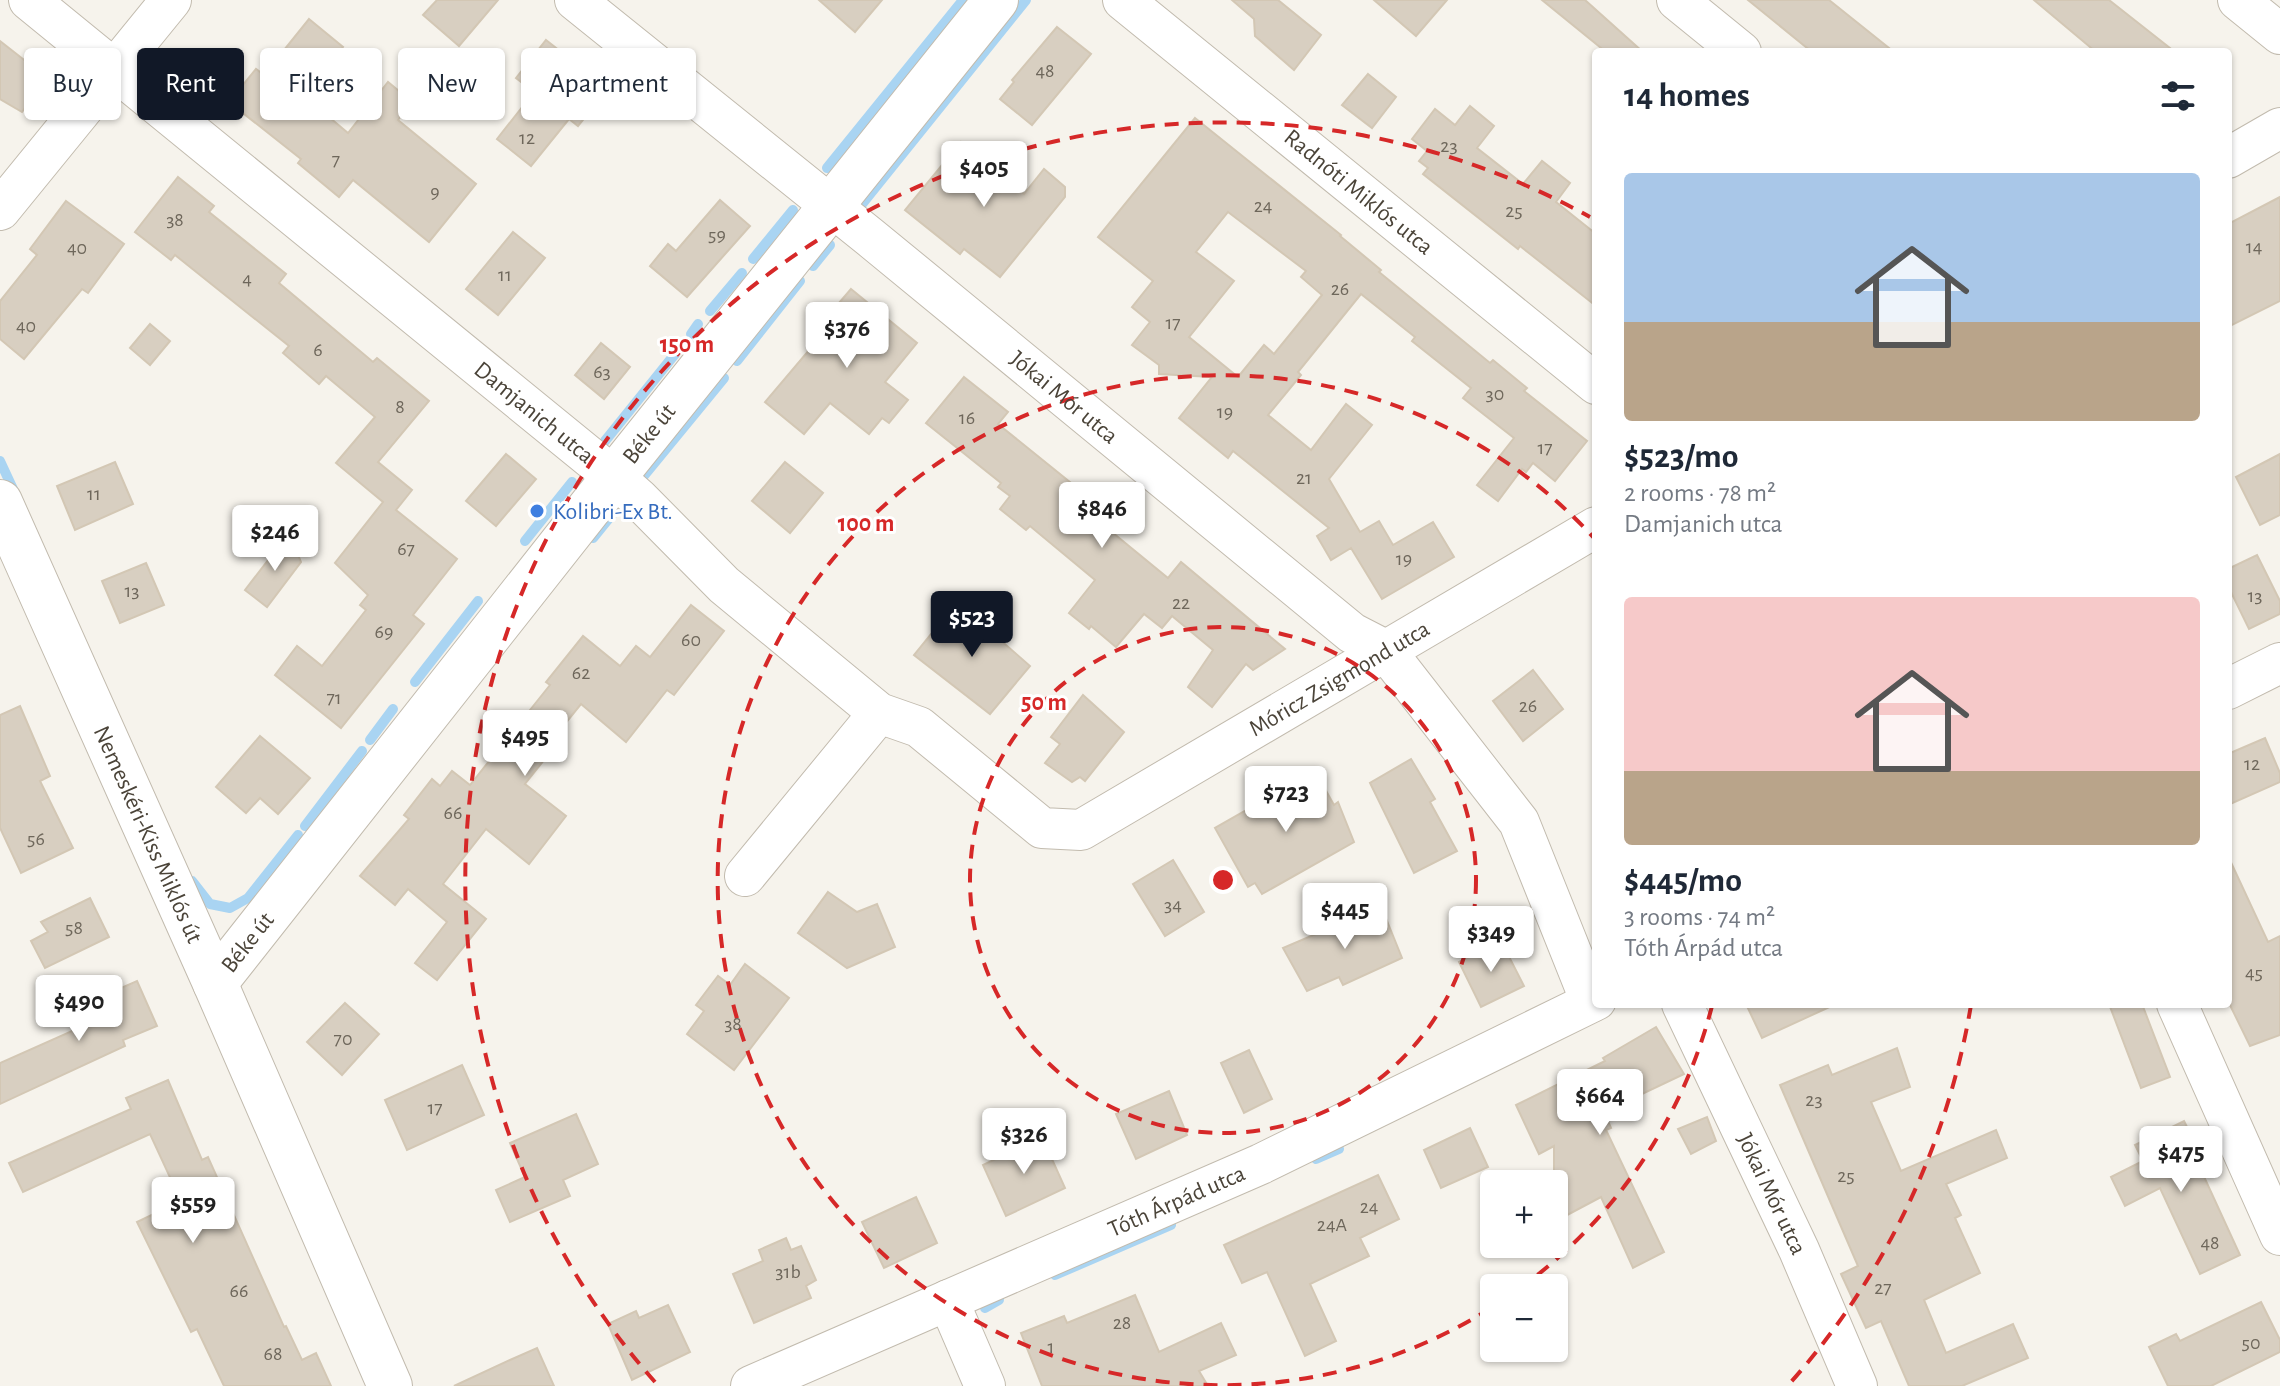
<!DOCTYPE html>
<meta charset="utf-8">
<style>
:root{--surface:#fff;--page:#f6f6f7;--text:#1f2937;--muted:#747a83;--accent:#111827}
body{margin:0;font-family:"Alegreya Sans",sans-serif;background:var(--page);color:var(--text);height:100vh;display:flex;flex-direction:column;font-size:30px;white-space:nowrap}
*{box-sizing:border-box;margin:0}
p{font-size:26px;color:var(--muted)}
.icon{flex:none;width:44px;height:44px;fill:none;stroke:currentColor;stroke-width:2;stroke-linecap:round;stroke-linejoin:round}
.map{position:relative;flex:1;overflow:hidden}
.details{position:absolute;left:1592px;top:48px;width:640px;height:960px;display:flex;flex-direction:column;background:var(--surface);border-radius:8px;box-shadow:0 2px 6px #0004}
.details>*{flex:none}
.hud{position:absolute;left:24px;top:48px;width:760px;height:72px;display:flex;gap:16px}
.buttons{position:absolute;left:1480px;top:1170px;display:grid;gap:16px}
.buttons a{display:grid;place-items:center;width:88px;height:88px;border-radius:8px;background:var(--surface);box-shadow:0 2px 6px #0004;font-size:40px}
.price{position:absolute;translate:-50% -68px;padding:0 18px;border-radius:8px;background:#fff;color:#222;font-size:26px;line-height:52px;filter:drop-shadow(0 2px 4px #0008)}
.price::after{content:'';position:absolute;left:50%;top:48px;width:24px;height:18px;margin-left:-12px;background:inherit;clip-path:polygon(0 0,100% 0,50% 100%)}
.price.active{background:var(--accent);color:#fff}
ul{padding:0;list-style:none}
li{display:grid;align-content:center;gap:16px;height:424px;padding:0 32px}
li span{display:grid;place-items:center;height:248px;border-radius:8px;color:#555}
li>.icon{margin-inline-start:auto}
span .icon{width:144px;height:144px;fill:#fffc;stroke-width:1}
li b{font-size:34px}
h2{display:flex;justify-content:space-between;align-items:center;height:96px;padding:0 32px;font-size:34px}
.pill{padding:0 28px;border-radius:8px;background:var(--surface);box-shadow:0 2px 6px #0004;font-size:28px;line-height:72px}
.pill.active{background:var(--accent);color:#fff}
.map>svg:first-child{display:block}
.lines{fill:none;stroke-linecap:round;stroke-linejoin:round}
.stream{stroke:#a9d4f2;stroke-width:10}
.building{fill:#d8cfc1;stroke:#d3c7b4;stroke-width:2;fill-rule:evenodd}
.minor-casing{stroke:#c2bbae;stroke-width:42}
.tertiary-casing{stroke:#c2bbae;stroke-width:46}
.minor{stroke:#fff;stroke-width:40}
.tertiary{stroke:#fff;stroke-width:44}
.ring{fill:none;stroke:#d62828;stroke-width:4;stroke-dasharray:14 10}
.shop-dot{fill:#3f7fe0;stroke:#fff;stroke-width:3}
.labels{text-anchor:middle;stroke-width:6;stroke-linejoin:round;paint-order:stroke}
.number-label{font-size:20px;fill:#6e675b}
.street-label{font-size:24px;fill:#4b4439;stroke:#fff}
.shop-label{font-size:24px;fill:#366cbe;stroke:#fff;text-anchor:start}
.centre{fill:#d62828;stroke:#fff;stroke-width:4}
.ring-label{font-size:24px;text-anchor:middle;font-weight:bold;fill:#d62828;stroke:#fff;stroke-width:6;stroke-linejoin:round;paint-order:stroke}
</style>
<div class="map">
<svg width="2280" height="1386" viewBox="0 0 2280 1386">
<rect width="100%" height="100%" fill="#f6f3ec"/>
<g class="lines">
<g class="stream">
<polyline points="827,168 963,0"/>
<polyline points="862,204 1026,0"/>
<polyline points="753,259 793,210"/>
<polyline points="813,266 830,245"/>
<polyline points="710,311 742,273"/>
<polyline points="691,334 698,324"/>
<polyline points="737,361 800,281"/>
<polyline points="605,441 675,354"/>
<polyline points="0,461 13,489"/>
<polyline points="642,478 724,378"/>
<polyline points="593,538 614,512"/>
<polyline points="525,541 572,482"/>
<polyline points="415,682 478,601"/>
<polyline points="370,740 393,709"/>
<polyline points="305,826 362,751"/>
<polyline points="192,881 210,904 230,908 248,898 298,835"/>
<polyline points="1316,1159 1339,1149"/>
<polyline points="1055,1275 1171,1225"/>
<polyline points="985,1308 999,1300"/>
</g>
</g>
<g class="building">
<polygon points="437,0 498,0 459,46 423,15"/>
<polygon points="819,0 882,0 855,32"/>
<polygon points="1232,0 1278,0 1321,35 1294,70 1255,36 1254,19"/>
<polygon points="1374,0 1447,0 1416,36"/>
<polygon points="1542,0 1585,0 1643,52 1606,52"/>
<polygon points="1748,0 1829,0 1894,52 1812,52"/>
<polygon points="2034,0 2109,0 2175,52 2096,52"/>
<polygon points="309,19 343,47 304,96 348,133 388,82 412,102 398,120 476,184 429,242 353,180 339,197 298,163 301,159 229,102 256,69 264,75"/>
<polygon points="1057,27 1091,54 1032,125 1000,99 1014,82 1012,80"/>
<polygon points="546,40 578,65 568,76 599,100 578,126 569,119 531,166 497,139 534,92 516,78"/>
<polygon points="0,41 47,78 22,112 0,99"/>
<polygon points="1368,74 1396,97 1372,128 1342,105"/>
<polygon points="1470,106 1494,126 1477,148 1523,184 1542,161 1570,183 1556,202 1596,234 1596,306 1520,246 1518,249 1423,174 1428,168 1419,161 1427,151 1412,139 1435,109 1455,125"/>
<path d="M1195,118L1341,235L1340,236L1381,270L1379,272L1490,363L1493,360L1527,388L1524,391L1587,441L1555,481L1533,463L1526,472L1522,469L1498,501L1477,485L1514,438L1463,398L1471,388L1412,341L1415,337L1361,294L1298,372L1301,375L1268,415L1311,450L1346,404L1372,425L1329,479L1360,532L1379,521L1393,545L1433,522L1454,557L1382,599L1351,548L1331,560L1317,536L1329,528L1233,451L1228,458L1179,418L1212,377L1159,374V365L1132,345L1150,322L1132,307L1153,281L1098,237ZM1228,212L1306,271L1301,277L1322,295L1274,354L1264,345L1238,377L1189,337L1234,281L1196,252Z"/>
<polygon points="961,142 1024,194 1044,169 1065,187 1065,197 1000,277 964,249 960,254 905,210"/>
<polygon points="178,177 214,206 209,212 286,274 279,283 373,362 377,358 429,401 378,462 412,490 396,510 457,559 413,615 424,624 341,728 275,675 297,646 322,666 366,610 360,605 368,595 335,563 383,502 336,463 375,417 326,376 319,384 283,353 289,346 175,255 171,260 135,232"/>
<polygon points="2280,197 2280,301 2228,327 2228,224"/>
<polygon points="720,200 750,226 687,297 650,266 668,244 676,251"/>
<polygon points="66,201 124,244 88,293 82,289 24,359 0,339 0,301 37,255 30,249"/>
<polygon points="513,232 545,258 498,315 466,289"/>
<polygon points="851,289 917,343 885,382 908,400 889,423 882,418 869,434 830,403 804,434 765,402 827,329 821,324"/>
<polygon points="150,324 170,341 150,365 130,348"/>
<polygon points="601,343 630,367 604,399 575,375"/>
<polygon points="964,377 1008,412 998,424 1076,487 1071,494 1077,498 1074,501 1168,578 1181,562 1285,649 1253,670 1246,664 1212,707 1188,687 1213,650 1172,616 1162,628 1144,614 1116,647 1091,626 1089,629 1069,613 1095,580 1030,526 1026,530 1000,509 1010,496 998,487 1001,483 926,423"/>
<polygon points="506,454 536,479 496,526 466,501"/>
<polygon points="2280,454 2280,515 2260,525 2236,477"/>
<polygon points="115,462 133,504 75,530 57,486"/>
<polygon points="785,462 823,493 790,533 752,501"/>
<polygon points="289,533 301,562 267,607 245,590"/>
<polygon points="2257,555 2280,601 2280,614 2249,629 2228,586 2228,569"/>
<polygon points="146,563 164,605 120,623 102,581"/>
<polygon points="957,602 1030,666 990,714 914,655"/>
<polygon points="691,605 724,631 674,695 667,690 626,742 581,704 547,746 552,750 525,784 566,816 529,864 486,829 443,884 486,919 437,980 415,963 447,922 408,889 395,905 360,876 409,819 404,815 432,779 440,786 452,771 470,785 550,685 546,682 583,636 620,666 636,646 650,657"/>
<polygon points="1533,670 1563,709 1523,741 1493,701"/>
<polygon points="1083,695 1124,732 1085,781 1080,777 1072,782 1045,763 1060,744 1051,737"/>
<polygon points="20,706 50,776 40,781 73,848 21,873 0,828 0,715"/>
<polygon points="260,736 310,778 278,814 260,798 246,813 216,787"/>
<polygon points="2265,738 2280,773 2280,782 2228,805 2228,754"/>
<polygon points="1411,759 1435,799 1430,802 1457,851 1414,873 1370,783"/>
<polygon points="1315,771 1334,805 1338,802 1354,842 1262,894 1255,883 1248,887 1215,828"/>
<polygon points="2228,856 2268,942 2280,936 2280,1035 2250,1046 2228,1001"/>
<polygon points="1173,860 1204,912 1165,936 1133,884"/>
<polygon points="828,892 857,912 877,904 895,947 847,968 798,933"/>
<polygon points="90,898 109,937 45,968 31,941 48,932 41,922"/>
<polygon points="1381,906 1402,958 1343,985 1339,977 1307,991 1283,948"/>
<polygon points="1501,941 1524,986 1481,1007 1459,962"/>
<polygon points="745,964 789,998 734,1070 687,1034 704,1011 696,1005 718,976 730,985"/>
<polygon points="137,981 157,1026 123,1040 125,1046 0,1104 0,1063 97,1020 89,1002"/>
<polygon points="345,1003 379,1034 342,1075 307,1042"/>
<polygon points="1746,1004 1836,1004 1762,1038"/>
<polygon points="2109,1004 2142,1004 2170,1077 2141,1088"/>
<polygon points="1656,1027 1684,1074 1604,1112 1611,1128 1606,1130 1664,1252 1633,1268 1601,1197 1554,1222 1554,1146 1539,1154 1516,1105 1605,1061 1603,1058"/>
<polygon points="1897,1048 1910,1087 1871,1102 1901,1171 1996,1130 2007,1158 1946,1184 1961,1215 1955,1218 1980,1273 1924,1300 1946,1353 2013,1324 2028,1358 1962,1386 1909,1386 1881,1321 1866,1328 1841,1274 1858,1266 1780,1085 1828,1065 1832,1075"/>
<polygon points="1249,1050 1272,1099 1244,1113 1221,1063"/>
<polygon points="462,1065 484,1115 407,1150 385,1100"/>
<polygon points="168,1080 202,1160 208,1157 284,1327 286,1326 302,1360 316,1353 331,1386 224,1386 197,1329 191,1332 137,1222 181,1201 150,1134 23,1192 9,1163 131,1109 126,1098"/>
<polygon points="1169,1091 1187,1135 1136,1159 1116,1114"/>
<polygon points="576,1114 598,1164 563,1180 570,1196 510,1222 496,1190 525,1177 510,1143"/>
<polygon points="1707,1117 1716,1141 1691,1154 1678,1129"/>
<polygon points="2184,1121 2206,1165 2200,1168 2240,1255 2200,1274 2160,1188 2125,1206 2111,1177 2143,1161 2135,1145"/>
<polygon points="1470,1128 1488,1167 1441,1188 1424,1150"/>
<polygon points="1042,1137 1065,1188 1006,1216 983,1165"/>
<polygon points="1378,1175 1399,1219 1360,1238 1369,1256 1310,1284 1336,1341 1305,1356 1267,1272 1242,1283 1224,1245"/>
<polygon points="916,1197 937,1243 884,1268 862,1222"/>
<polygon points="786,1238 791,1250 801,1246 816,1280 806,1286 811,1298 754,1323 733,1274 763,1261 759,1250"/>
<polygon points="1135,1295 1159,1352 1221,1323 1236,1355 1199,1371 1208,1386 1042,1386 1021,1333 1064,1316 1067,1323"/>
<polygon points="2261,1302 2280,1340 2280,1352 2211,1386 2168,1386 2149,1347 2176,1334 2180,1341"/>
<polygon points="668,1305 690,1352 632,1380 608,1324 636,1311 639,1318"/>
<polygon points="537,1348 554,1386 454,1386 510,1360"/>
</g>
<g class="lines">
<defs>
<g id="minor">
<path id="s1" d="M29,0L614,477L639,499L724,585L879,713L919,727L1042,828L1081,830L1596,527"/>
<path id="s2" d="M575,0L871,238L1352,633L1385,650L1519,822L1591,1002"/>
<path id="s3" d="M1123,0L1596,384"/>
<polyline points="1677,0 1741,52"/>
<polyline points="2238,0 2280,34"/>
<polyline points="2228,158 2280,128"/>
<polyline points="0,210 171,0"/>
<polyline points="2228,689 2280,663"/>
<polyline points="745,876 879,713"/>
<path id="s4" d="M1682,1004L1799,1250L1857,1386"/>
<polyline points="2177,1004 2280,1235"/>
<polyline points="948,1300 985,1386"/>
<path id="s5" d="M751,1386L1261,1164L1596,1000"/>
</g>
<g id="tertiary">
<path id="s6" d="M0,502L215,983L390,1386"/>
<path id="s7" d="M215,983L614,477L996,0"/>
</g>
</defs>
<use href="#minor" class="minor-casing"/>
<use href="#tertiary" class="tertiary-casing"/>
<use href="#minor" class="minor"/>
<use href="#tertiary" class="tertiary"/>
</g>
<g class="ring">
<circle cx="1223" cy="880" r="253"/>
<path d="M1712 1006A505 505 0 0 1 1523 1286M1491 1308A505 505 0 1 1 1595 539"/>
<path d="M1971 1005A758 758 0 0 1 1791 1382M655 1382A758 758 0 0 1 1590 217"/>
</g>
<circle class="shop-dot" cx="537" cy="511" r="8"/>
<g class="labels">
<g class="number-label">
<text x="1045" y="77">48</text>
<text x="527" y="144">12</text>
<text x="1449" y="152">23</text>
<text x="336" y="166">7</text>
<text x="435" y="198">9</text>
<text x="1263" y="212">24</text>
<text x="1514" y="217">25</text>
<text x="175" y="226">38</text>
<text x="717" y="241">59</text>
<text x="2254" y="253">14</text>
<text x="77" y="254">40</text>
<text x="505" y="281">11</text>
<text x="247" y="285">4</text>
<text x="1340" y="295">26</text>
<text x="1173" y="329">17</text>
<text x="26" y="332">40</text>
<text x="318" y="356">6</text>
<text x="602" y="378">63</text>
<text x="1495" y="400">30</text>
<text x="400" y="413">8</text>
<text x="1225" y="418">19</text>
<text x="967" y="424">16</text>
<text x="1545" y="454">17</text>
<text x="1304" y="484">21</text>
<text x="94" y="500">11</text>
<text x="406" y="555">67</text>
<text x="1404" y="565">19</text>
<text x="132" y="597">13</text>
<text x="2255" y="602">13</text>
<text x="1181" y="609">22</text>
<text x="384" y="638">69</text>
<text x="691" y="646">60</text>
<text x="581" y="679">62</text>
<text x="334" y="704">71</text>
<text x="1528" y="712">26</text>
<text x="2252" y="770">12</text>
<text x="453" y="819">66</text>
<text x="36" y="845">56</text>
<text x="1173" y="911">34</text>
<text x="74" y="934">58</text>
<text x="2254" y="979">45</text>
<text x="733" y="1030">38</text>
<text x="343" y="1045">70</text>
<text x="1814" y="1106">23</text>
<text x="435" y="1114">17</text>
<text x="1846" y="1182">25</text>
<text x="1369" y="1213">24</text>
<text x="1332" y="1231">24A</text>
<text x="2210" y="1249">48</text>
<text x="788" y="1278">31b</text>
<text x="1883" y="1294">27</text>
<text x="239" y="1297">66</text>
<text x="1122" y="1329">28</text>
<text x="2251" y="1349">50</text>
<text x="1051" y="1353">1</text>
<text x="273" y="1360">68</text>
</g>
<g class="street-label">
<text dy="8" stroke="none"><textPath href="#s3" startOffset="304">Radnóti Miklós utca</textPath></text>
<text dy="8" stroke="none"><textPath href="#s2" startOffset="630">Jókai Mór utca</textPath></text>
<text dy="8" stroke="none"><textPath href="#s1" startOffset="652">Damjanich utca</textPath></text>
<text dy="8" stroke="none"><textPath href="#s7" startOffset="700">Béke út</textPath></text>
<text dy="8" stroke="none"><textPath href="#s1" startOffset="1650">Móricz Zsigmond utca</textPath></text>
<text dy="8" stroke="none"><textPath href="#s6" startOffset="364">Nemeskéri-Kiss Miklós út</textPath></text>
<text dy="8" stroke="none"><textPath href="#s7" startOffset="52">Béke út</textPath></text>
<text dy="8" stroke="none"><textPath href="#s4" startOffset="210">Jókai Mór utca</textPath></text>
<text dy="8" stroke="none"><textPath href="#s5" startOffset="464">Tóth Árpád utca</textPath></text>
</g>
<g class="shop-label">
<text x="553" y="519">Kolibri-Ex Bt.</text>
</g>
</g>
<circle cx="1223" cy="880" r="12" class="centre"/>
<g class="ring-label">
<text x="687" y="352">150 m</text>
<text x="866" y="531">100 m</text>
<text x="1044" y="710">50 m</text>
</g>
</svg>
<div class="buttons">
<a>+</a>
<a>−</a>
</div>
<b class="price" style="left:984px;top:209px">$405</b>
<b class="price" style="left:847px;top:370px">$376</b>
<b class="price" style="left:1102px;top:550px">$846</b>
<b class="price" style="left:275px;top:573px">$246</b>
<b class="price active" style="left:972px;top:659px">$523</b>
<b class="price" style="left:525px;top:778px">$495</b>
<b class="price" style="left:1286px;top:834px">$723</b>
<b class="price" style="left:1345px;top:951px">$445</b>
<b class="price" style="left:1491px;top:974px">$349</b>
<b class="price" style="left:79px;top:1043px">$490</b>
<b class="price" style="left:1600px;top:1137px">$664</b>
<b class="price" style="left:1024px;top:1176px">$326</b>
<b class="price" style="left:2181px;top:1194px">$475</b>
<b class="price" style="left:193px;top:1245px">$559</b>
<div class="hud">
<a class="pill">Buy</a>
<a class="pill active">Rent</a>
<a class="pill">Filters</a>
<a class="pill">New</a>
<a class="pill">Apartment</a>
</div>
<section class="details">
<h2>14 homes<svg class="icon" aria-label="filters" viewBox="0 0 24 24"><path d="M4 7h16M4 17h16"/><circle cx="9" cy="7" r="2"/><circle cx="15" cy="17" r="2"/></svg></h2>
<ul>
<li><span style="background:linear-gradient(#a9c7e8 60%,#b9a48a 0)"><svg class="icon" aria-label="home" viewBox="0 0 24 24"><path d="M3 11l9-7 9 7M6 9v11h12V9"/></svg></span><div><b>$523/mo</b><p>2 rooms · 78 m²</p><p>Damjanich utca</p></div></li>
<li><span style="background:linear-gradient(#f6c9c9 70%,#b9a48a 0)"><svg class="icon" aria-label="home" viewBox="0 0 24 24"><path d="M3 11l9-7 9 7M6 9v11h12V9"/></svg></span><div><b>$445/mo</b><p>3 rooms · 74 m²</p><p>Tóth Árpád utca</p></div></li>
</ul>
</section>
</div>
